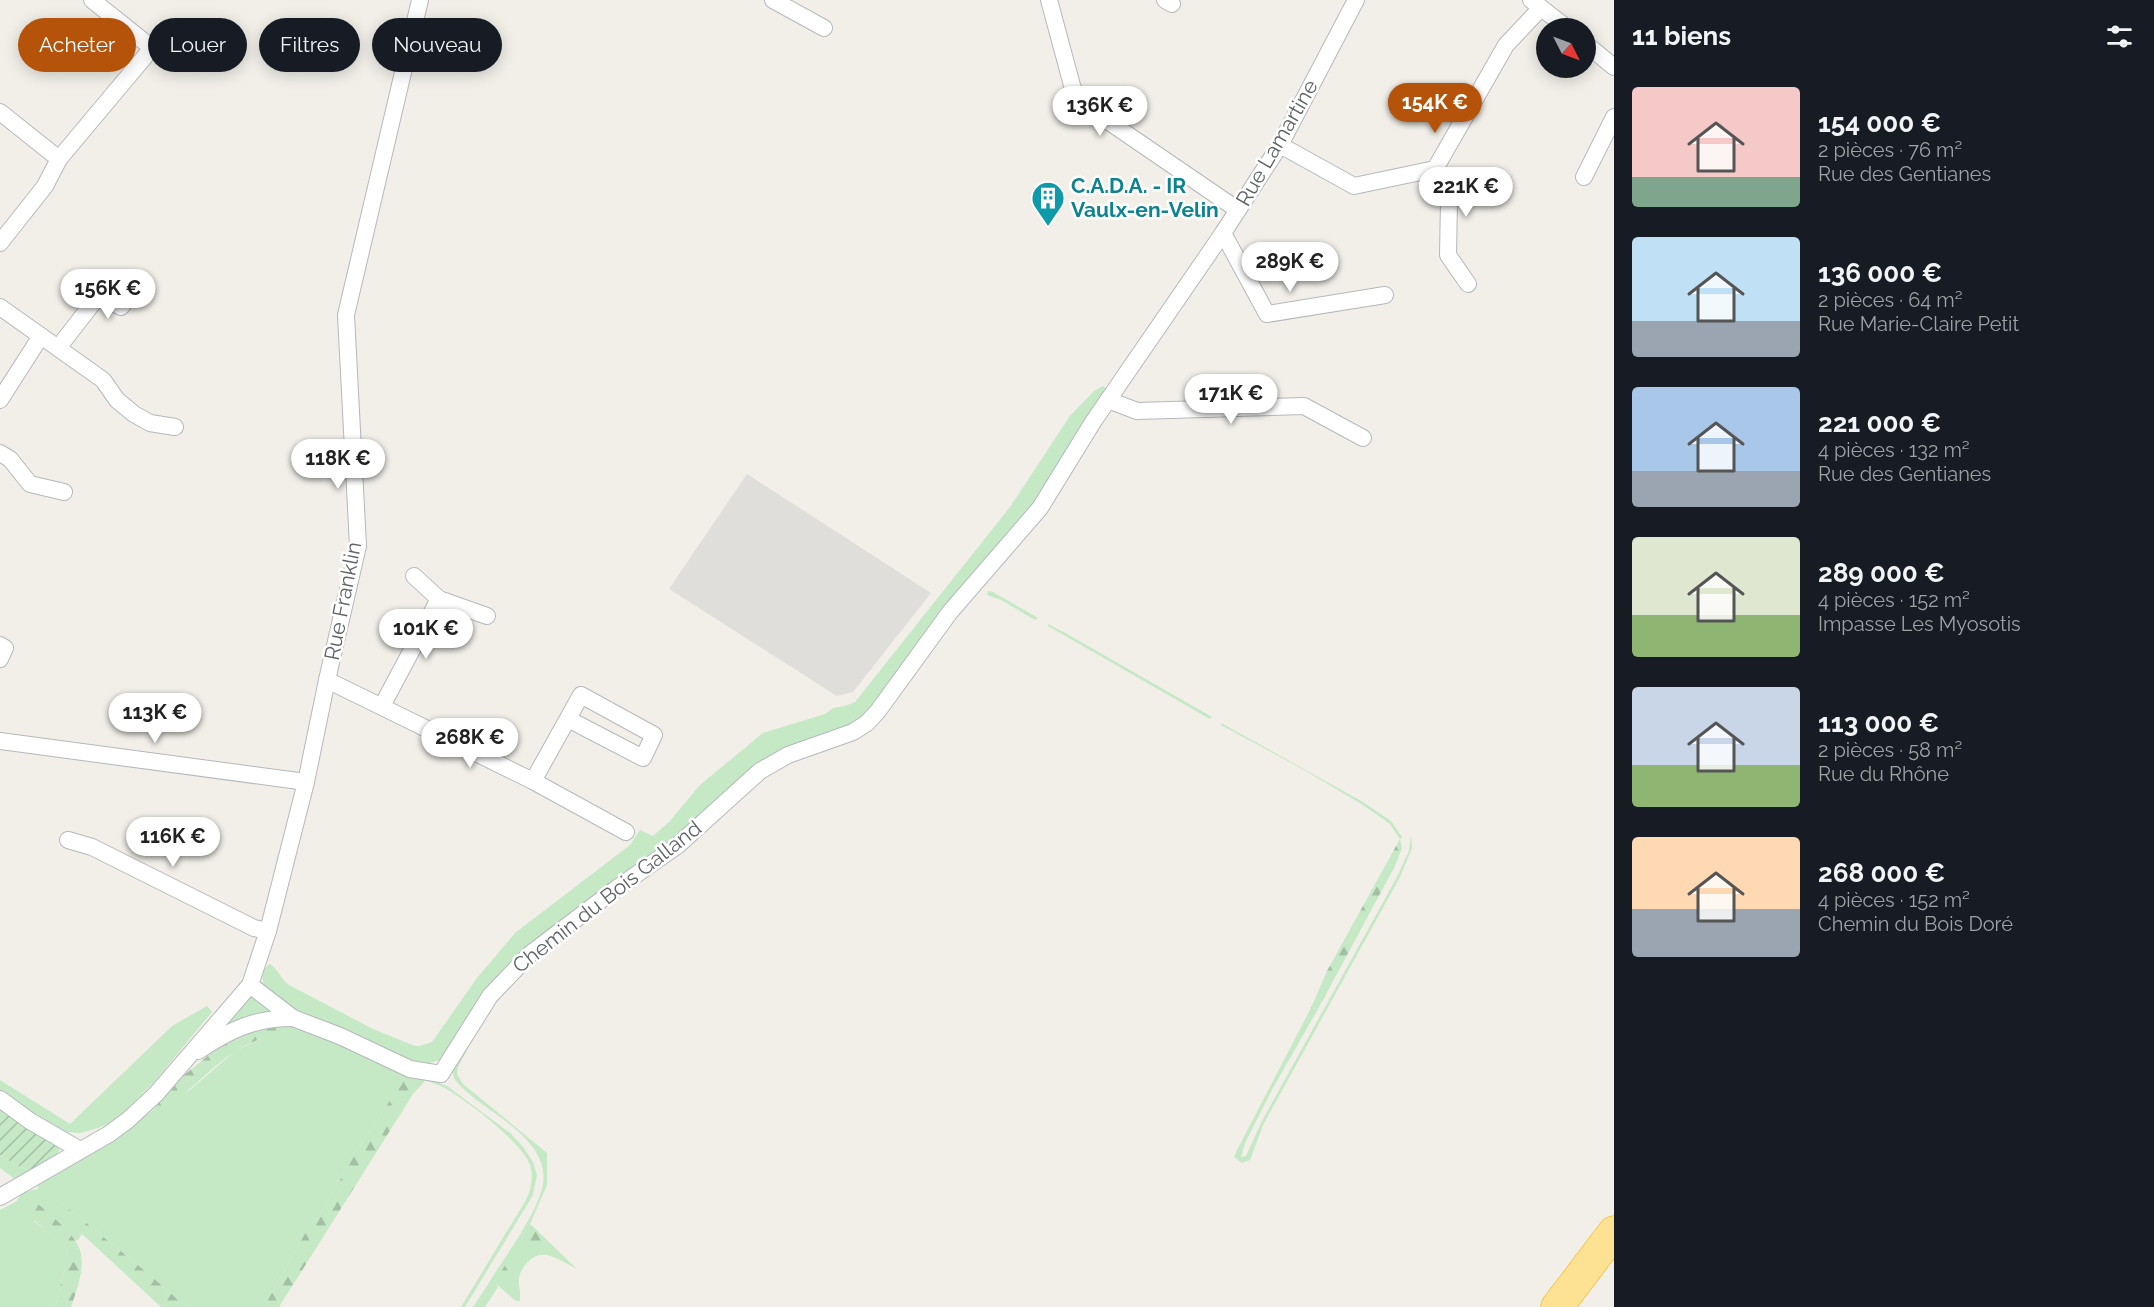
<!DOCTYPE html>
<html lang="fr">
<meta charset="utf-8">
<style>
:root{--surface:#171b24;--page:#20242c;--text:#f1f3f6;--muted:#9ea1a6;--accent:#b45309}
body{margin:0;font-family:Raleway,sans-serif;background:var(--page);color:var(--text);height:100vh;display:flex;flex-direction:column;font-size:22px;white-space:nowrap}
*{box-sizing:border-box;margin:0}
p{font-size:20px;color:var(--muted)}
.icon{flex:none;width:33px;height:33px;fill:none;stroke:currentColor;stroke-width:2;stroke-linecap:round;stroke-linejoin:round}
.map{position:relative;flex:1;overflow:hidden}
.details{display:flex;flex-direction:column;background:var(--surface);width:540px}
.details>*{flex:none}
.banner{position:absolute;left:18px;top:18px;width:570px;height:54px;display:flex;gap:12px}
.needle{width:39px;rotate:132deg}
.controls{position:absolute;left:1536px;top:18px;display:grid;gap:12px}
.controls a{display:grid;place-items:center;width:60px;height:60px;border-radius:50%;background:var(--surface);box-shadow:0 3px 15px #0003;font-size:30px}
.price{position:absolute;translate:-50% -51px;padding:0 14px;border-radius:21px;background:#fff;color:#222;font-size:20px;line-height:39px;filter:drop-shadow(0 2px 3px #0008)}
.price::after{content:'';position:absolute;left:50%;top:36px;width:18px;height:14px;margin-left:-9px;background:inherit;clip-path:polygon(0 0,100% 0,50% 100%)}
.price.active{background:var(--accent);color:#fff}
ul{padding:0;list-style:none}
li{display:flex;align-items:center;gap:18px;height:150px;padding:0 18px}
li span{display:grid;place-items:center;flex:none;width:168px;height:120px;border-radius:6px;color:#555}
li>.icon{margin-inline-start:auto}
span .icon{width:72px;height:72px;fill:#fffc;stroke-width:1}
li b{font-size:26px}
h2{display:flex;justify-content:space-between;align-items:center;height:72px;padding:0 18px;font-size:26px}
.tag{padding:0 21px;border-radius:27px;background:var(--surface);box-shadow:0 3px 15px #0003;font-size:21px;line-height:54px}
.tag.active{background:var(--accent);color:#fff}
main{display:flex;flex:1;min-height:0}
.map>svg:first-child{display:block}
.industrial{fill:#e0deda}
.green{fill:#c5e8c5}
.forest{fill:url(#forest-firs)}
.garden{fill:url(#garden-furrows)}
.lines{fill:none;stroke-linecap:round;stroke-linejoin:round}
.minor-casing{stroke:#b5b8bc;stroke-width:18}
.motorway-casing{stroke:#f9ab00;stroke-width:33}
.minor{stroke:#fff;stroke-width:16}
.motorway{stroke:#fde293;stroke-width:32}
.labels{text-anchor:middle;stroke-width:5;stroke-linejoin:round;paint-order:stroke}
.street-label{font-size:21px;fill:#5f6368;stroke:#fff}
.culture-label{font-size:21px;font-weight:bold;fill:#0d838f;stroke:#fff;text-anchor:start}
</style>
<main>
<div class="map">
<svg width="1614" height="1307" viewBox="0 0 1614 1307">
<defs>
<pattern id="forest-firs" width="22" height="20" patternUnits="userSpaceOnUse" patternTransform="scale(1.5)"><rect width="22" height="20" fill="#c5e8c5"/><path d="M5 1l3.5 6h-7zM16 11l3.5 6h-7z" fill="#a3c0a4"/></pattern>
<pattern id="garden-furrows" width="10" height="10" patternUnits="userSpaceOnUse" patternTransform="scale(1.5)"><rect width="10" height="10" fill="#c5e8c5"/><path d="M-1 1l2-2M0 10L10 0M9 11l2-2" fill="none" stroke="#a3c0a4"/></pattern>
</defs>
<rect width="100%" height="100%" fill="#f1efe8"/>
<polygon class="industrial" points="747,474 931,593 853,692 837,696 669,589"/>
<g class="green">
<path d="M1103,386L1107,389L1044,493L858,723L803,742L672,845L595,897L440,1060L423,1065L416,1064L281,1003C276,999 269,995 266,990C260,982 262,968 270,964C277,968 281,979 289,985L373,1029L415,1046H420L432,1042L477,978L515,933L630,845L640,830L653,836L669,822L700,785L763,733L825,714L833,708L845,706L855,702L1010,507L1070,416L1094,391Z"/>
<polygon points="988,591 993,592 1038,618 1035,620 1001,600 987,595"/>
<polygon points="1048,624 1067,634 1212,717 1210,719 1048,626"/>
<polygon points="1221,723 1363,802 1391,821 1402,837 1400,839 1390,824 1363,805 1306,771 1221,725"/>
<polygon points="1411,835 1412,848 1400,877 1263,1125 1250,1160 1242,1163 1234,1157 1237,1150 1311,1008 1318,1009 1273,1088 1245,1143 1241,1157 1246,1156 1262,1121 1397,877 1409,851"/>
<path d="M504,991L479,1028L458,1067L457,1074L463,1084L547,1153V1185L530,1224L521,1238L538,1248L547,1240L577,1269C557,1259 540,1243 523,1268C518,1276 518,1282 520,1291L512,1284L510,1277L496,1284L498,1287L491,1298L485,1289C502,1260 533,1221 542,1189C554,1143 495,1117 467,1092C462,1087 455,1082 453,1075C453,1072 453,1068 454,1065L486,1011Z"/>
<polygon points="250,995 282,1012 217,1028"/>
<polygon points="207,1006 212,1012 154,1082 115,1121 98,1128 80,1133 64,1132 12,1100 0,1091 0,1080 70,1124 172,1026"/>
<path d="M290,1025L447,1086L510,1133L524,1148L533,1162L537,1175L533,1195L465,1307H461L526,1200C531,1189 534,1177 530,1165C522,1142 466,1100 445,1088C433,1082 419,1078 405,1078L358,1148L322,1212L308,1228L264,1307H186L150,1275L58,1200L82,1234L77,1241L60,1223L34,1221L66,1247L67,1260L55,1307H0V1210L17,1201L22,1192L38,1189L37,1182L119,1137L154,1109L156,1112L191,1089L235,1051Z"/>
<polygon points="0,1155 20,1167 30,1170 16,1180 0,1168"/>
</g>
<g class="forest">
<polygon points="1400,839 1402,848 1395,866 1318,1009 1311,1008 1327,971"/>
<path d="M290,1025L295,1028C275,1034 252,1040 234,1052C206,1071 186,1097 156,1113L154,1109L183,1076L226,1041L264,1026Z"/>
<polygon points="417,1076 425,1081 413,1094 279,1307 264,1307 308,1228 322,1212 358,1148 405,1078"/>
<polygon points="58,1200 150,1275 186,1307 161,1307 82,1234 54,1202"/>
<path d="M33,1204H38C83,1243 92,1248 71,1307H55L67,1260L66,1248L26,1213Z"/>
<polygon points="530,1224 547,1240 538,1248 524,1249 520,1246 521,1238"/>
<polygon points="508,1261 512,1264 512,1284 520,1291 520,1301 516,1301 496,1284 495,1281"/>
<polygon points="485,1289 491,1298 485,1307 473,1307"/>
</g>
<polygon class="garden" points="0,1104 54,1141 60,1150 55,1156 30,1170 20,1167 0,1155"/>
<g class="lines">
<defs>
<g id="minor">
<polyline points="773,0 824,28"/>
<polyline points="1049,0 1073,89 1099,115 1238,210"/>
<polyline points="1165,0 1172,4"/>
<polyline points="1531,0 1567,28"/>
<polyline points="1586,44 1614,67"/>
<polyline points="0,112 59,159"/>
<polyline points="1280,145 1354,186 1435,169 1506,45 1541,8"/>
<polyline points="1435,169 1446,188 1449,200 1448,255 1468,284"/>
<polyline points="1584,177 1614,117"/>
<polyline points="1223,233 1267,314 1385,295"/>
<polyline points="0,243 45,186 59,159 152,48 92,0"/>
<polyline points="0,307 103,380 117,400 134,414 150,423 175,427"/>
<polyline points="58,348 99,295 121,307 138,286"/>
<polyline points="0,400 41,336"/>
<polyline points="1108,400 1137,411 1304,406 1363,438"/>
<polyline points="0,453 10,459 30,484 64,492"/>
<polyline points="414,576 439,599 487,616"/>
<polyline points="0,645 5,648 0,659"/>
<polyline points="327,680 533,781 626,832"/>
<polyline points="382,706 439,599"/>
<polyline points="0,741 306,782"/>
<polyline points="533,781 581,695 654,735 643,758 568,719"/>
<polyline points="68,840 92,847 254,928 268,931"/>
<polyline points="250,985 293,1018 340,1036 410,1069 441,1074 490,996 530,954 617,888 677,846 760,771 788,755 853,732 867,723 878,711 950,612 1040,508 1093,422 1223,233 1280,145 1356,0"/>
<path d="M198,1051C230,1030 254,1018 293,1018"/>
<polyline points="0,1099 30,1121 80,1150"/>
<polyline points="0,1197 109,1134 128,1120 156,1094 250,985 268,931 306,782 327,680 358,546 346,315 420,0"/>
</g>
<polyline id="motorway" points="1557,1307 1614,1232"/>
</defs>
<use href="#minor" class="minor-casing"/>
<use href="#motorway" class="motorway-casing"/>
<use href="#minor" class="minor"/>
<use href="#motorway" class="motorway"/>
</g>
<defs>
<symbol id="building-pin" viewBox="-11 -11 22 30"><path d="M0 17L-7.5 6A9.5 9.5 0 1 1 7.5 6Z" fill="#0f9aa8" stroke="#fff"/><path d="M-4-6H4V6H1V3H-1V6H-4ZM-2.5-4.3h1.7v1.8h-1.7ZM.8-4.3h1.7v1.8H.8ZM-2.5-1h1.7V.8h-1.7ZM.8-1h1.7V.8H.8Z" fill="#fff"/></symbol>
</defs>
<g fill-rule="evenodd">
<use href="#building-pin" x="1029" y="179" width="38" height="52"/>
</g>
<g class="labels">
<g class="street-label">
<text transform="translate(1277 143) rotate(-60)" y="7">Rue Lamartine</text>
<text transform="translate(343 601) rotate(-79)" y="7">Rue Franklin</text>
<text transform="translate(607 897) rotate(-38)" y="7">Chemin du Bois Galland</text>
</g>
<g class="culture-label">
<text x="1071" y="193">C.A.D.A. - IR<tspan x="1071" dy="24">Vaulx-en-Velin</tspan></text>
</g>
</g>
</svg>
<div class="controls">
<a><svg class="needle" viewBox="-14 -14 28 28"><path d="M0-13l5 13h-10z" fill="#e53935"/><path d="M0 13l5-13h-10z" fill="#9ea1a6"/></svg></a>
</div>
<b class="price active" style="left:1435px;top:134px">154K €</b>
<b class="price" style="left:1100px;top:137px">136K €</b>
<b class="price" style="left:1466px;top:218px">221K €</b>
<b class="price" style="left:1290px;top:293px">289K €</b>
<b class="price" style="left:108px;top:320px">156K €</b>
<b class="price" style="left:1231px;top:425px">171K €</b>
<b class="price" style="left:338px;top:490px">118K €</b>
<b class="price" style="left:426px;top:660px">101K €</b>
<b class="price" style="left:155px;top:744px">113K €</b>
<b class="price" style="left:470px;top:769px">268K €</b>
<b class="price" style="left:173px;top:868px">116K €</b>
<div class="banner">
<a class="tag active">Acheter</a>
<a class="tag">Louer</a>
<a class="tag">Filtres</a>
<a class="tag">Nouveau</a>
</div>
</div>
<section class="details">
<h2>11 biens<svg class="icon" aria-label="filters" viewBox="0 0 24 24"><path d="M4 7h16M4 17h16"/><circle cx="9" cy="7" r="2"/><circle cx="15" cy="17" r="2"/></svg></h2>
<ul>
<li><span style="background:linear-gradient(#f6c9c9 75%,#7fa58c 0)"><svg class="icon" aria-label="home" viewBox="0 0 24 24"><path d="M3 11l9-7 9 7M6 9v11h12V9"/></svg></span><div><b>154 000 €</b><p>2 pièces · 76 m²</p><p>Rue des Gentianes</p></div></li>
<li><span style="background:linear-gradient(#bfe0f5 70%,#9aa5b1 0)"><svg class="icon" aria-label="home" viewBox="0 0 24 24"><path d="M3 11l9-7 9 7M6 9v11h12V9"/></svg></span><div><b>136 000 €</b><p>2 pièces · 64 m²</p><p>Rue Marie-Claire Petit</p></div></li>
<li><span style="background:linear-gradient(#a9c7e8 70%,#9aa5b1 0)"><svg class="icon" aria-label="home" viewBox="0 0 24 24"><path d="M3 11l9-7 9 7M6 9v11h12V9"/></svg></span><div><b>221 000 €</b><p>4 pièces · 132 m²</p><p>Rue des Gentianes</p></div></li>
<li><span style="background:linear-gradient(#dfe7d0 65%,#8fb573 0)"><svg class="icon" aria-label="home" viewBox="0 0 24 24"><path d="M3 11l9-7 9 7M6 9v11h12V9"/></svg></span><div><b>289 000 €</b><p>4 pièces · 152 m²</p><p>Impasse Les Myosotis</p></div></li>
<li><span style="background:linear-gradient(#c9d6e8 65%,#8fb573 0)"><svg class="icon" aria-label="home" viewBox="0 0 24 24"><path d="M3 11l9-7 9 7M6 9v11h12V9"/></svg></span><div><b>113 000 €</b><p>2 pièces · 58 m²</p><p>Rue du Rhône</p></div></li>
<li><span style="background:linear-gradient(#ffd9b3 60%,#9aa5b1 0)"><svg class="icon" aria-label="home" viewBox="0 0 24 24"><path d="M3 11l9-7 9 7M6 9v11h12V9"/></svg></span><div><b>268 000 €</b><p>4 pièces · 152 m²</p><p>Chemin du Bois Doré</p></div></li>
</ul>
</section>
</main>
